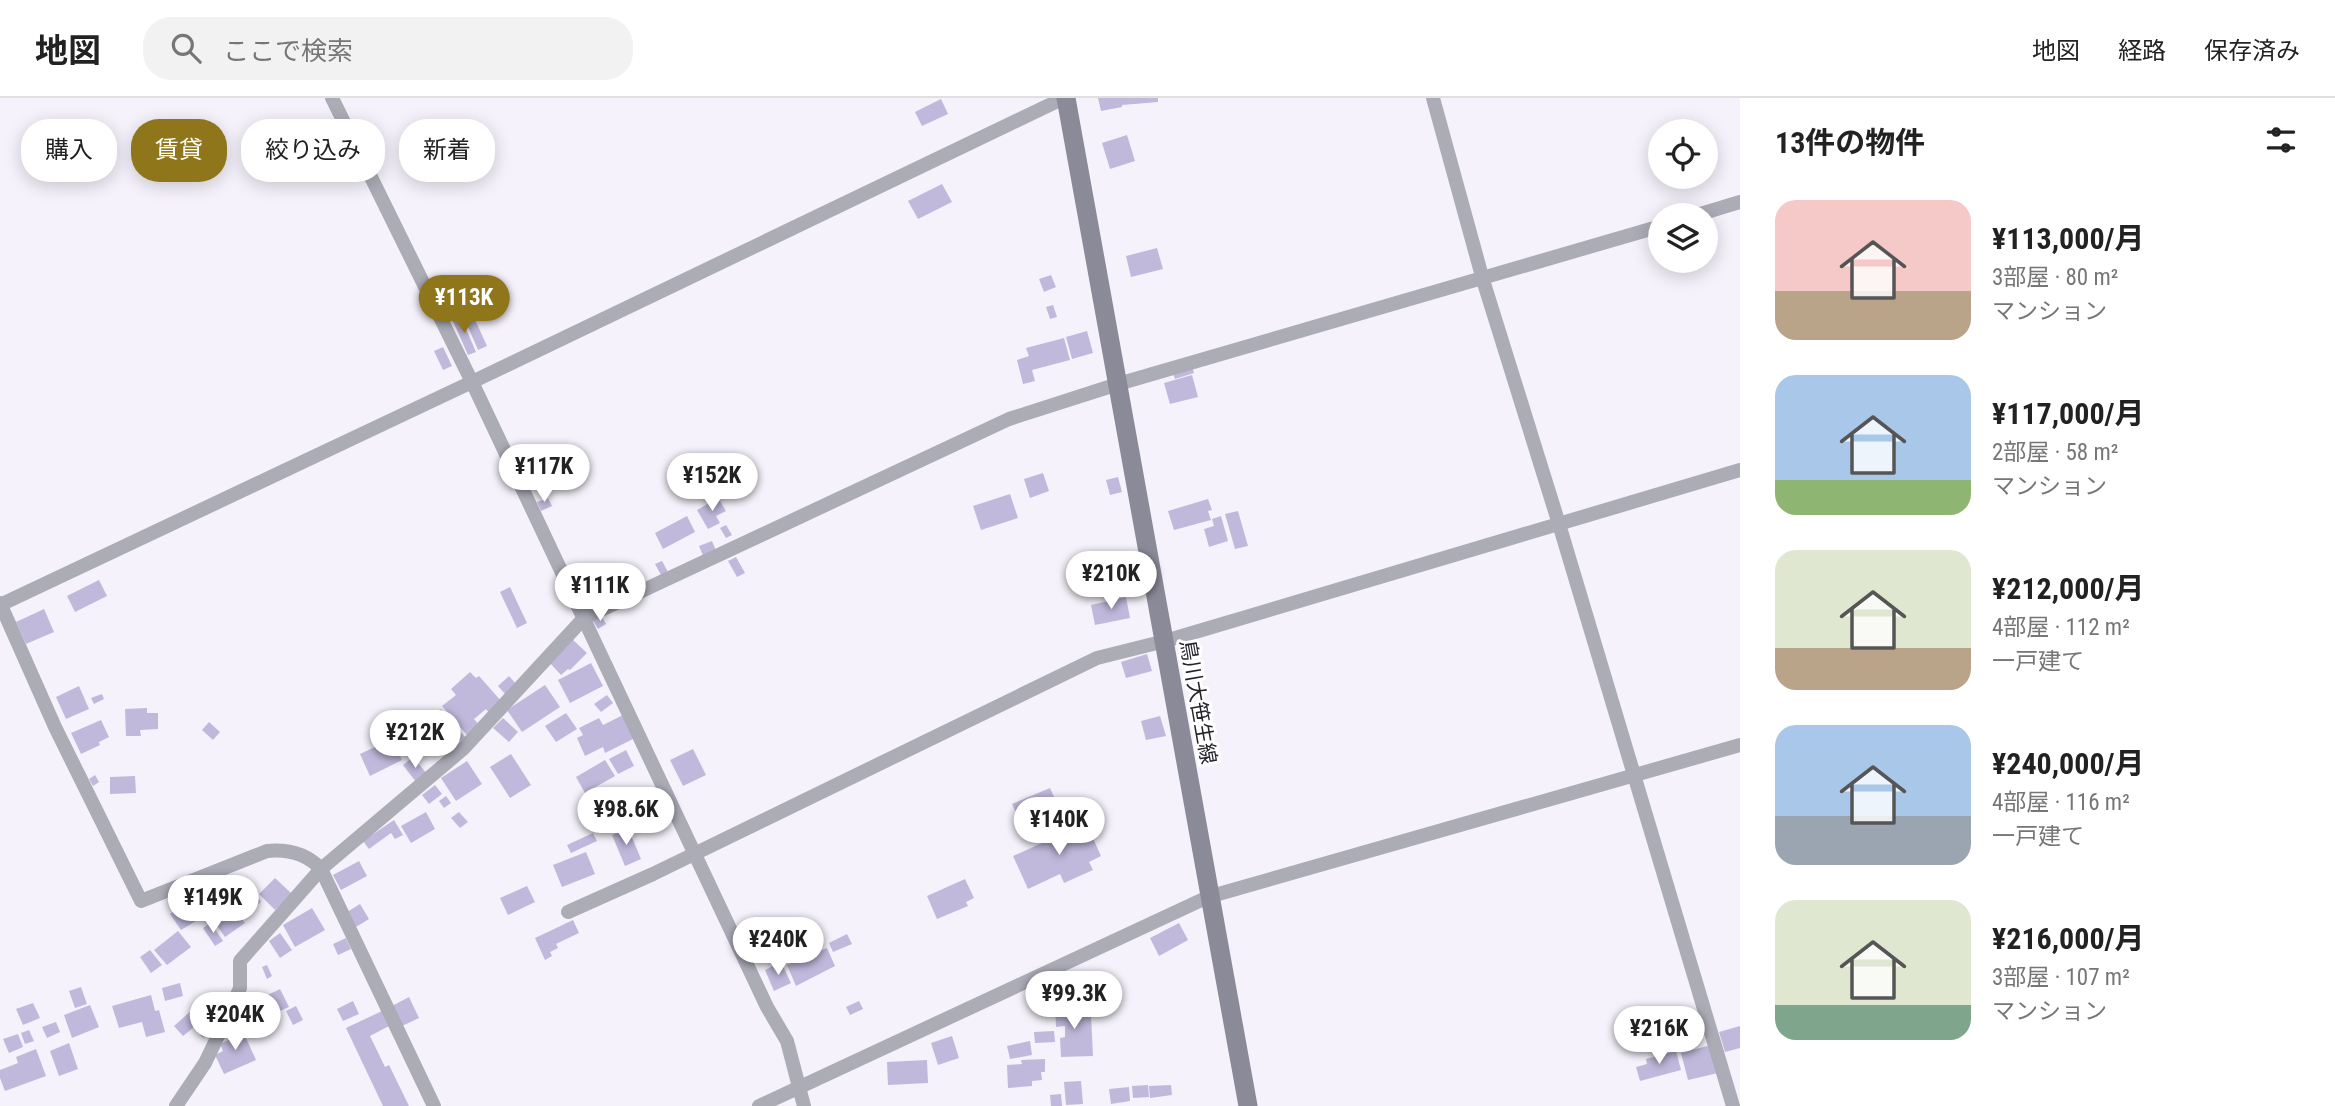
<!DOCTYPE html>
<html lang="ja">
<meta charset="utf-8">
<style>
:root{--surface:#fff;--page:#f2f2f2;--text:#222;--muted:#767676;--line:#e0e0e0;--accent:#90761b}
body{margin:0;font-family:"Roboto Condensed","Noto Sans JP",sans-serif;background:var(--page);color:var(--text);height:100vh;display:flex;flex-direction:column;font-size:26px;white-space:nowrap}
*{box-sizing:border-box;margin:0}
p{font-size:23px;color:var(--muted)}
.icon{flex:none;width:38px;height:38px;fill:none;stroke:currentColor;stroke-width:2;stroke-linecap:round;stroke-linejoin:round}
.map{position:relative;flex:1;overflow:hidden}
.panel{display:flex;flex-direction:column;background:var(--surface);width:595px}
.panel>*{flex:none}
.guide{position:absolute;left:21px;top:21px;width:665px;height:63px;display:flex;gap:14px}
.buttons{position:absolute;left:1648px;top:21px;display:grid;gap:14px}
.buttons a{display:grid;place-items:center;width:70px;height:70px;border-radius:50%;background:var(--surface);box-shadow:0 4px 18px #0003;font-size:35px}
.price{position:absolute;translate:-50% -60px;padding:0 16px;border-radius:24px;background:#fff;color:#222;font-size:23px;line-height:46px;filter:drop-shadow(0 2px 4px #0008)}
.price::after{content:'';position:absolute;left:50%;top:42px;width:21px;height:16px;margin-left:-10px;background:inherit;clip-path:polygon(0 0,100% 0,50% 100%)}
.price.selected{background:var(--accent);color:#fff}
ul{padding:0;list-style:none}
li{display:flex;align-items:center;gap:21px;height:175px;padding:0 35px}
li span{display:grid;place-items:center;flex:none;width:196px;height:140px;border-radius:21px;color:#555}
li>.icon{margin-inline-start:auto}
span .icon{width:84px;height:84px;fill:#fffc;stroke-width:1}
li b{font-size:30px}
h2{display:flex;justify-content:space-between;align-items:center;height:84px;padding:0 35px;font-size:30px}
.pill{padding:0 24px;border-radius:28px;background:var(--surface);box-shadow:0 4px 18px #0003;font-size:24px;line-height:63px}
.pill.selected{background:var(--accent);color:#fff}
header{display:flex;align-items:center;gap:42px;box-sizing:border-box;height:98px;padding:0 35px;background:var(--surface);border-bottom:2px solid var(--line)}
header strong{font-size:33px}
nav{display:flex;gap:38px;margin-inline-start:auto;font-size:24px}
.search{width:490px;height:63px;background:var(--page);display:flex;align-items:center;gap:18px;box-sizing:border-box;padding:0 24px;border-radius:28px;color:var(--muted);font-size:26px}
main{display:flex;flex:1;min-height:0}
.map>svg:first-child{display:block}
.building{fill:#c0b9dc}
.lines{fill:none;stroke-linecap:round;stroke-linejoin:round}
.street{stroke:#acacb7;stroke-width:14}
.secondary{stroke:#8a8a99;stroke-width:19}
.labels{text-anchor:middle;stroke-width:6;stroke-linejoin:round;paint-order:stroke}
.street-label{font-size:21px;fill:#26232c;stroke:#fff}
</style>
<header>
<strong>地図</strong>
<div class="search"><svg class="icon" aria-label="search" viewBox="0 0 24 24"><circle cx="10" cy="10" r="6"/><path d="M15 15l6 6"/></svg>ここで検索</div>
<nav><a>地図</a><a>経路</a><a>保存済み</a></nav>
</header>
<main>
<div class="map">
<svg width="1740" height="1008" viewBox="0 0 1740 1008">
<rect width="100%" height="100%" fill="#f5f2fb"/>
<g class="building">
<polygon points="1098,0 1158,0 1158,4 1122,7 1122,9 1101,13"/>
<polygon points="941,1 948,16 922,28 915,14"/>
<polygon points="1127,37 1135,63 1110,71 1102,45"/>
<polygon points="942,86 952,104 918,121 908,103"/>
<polygon points="1157,150 1163,171 1131,179 1126,158"/>
<polygon points="1051,177 1056,189 1044,194 1039,181"/>
<polygon points="1053,207 1057,219 1050,221 1046,209"/>
<polygon points="471,213 487,248 478,252 463,217"/>
<polygon points="460,217 476,254 468,257 452,221"/>
<polygon points="1087,233 1093,255 1072,261 1066,239"/>
<polygon points="1064,240 1070,262 1032,272 1035,283 1023,286 1017,262 1029,258 1026,250"/>
<polygon points="443,249 452,268 443,272 434,253"/>
<polygon points="1192,268 1194,275 1175,281 1172,273"/>
<polygon points="1192,277 1198,299 1170,306 1164,285"/>
<polygon points="1043,375 1049,393 1030,400 1024,381"/>
<polygon points="1118,379 1122,394 1110,397 1106,382"/>
<polygon points="1010,396 1018,420 981,432 973,408"/>
<polygon points="548,400 552,408 541,413 537,404"/>
<polygon points="718,400 726,413 716,418 720,425 708,431 697,412"/>
<polygon points="1208,401 1212,412 1208,413 1211,422 1174,432 1168,413"/>
<polygon points="1238,413 1248,448 1235,451 1225,416"/>
<polygon points="687,418 695,434 663,451 655,435"/>
<polygon points="1221,418 1228,443 1209,449 1204,431 1214,428 1212,421"/>
<polygon points="726,427 732,437 726,440 720,430"/>
<polygon points="712,443 717,455 704,460 699,448"/>
<polygon points="736,459 745,475 737,479 728,463"/>
<polygon points="662,463 668,474 661,477 655,466"/>
<polygon points="99,482 107,498 75,514 67,498"/>
<polygon points="510,489 527,525 517,530 500,494"/>
<polygon points="1126,499 1130,520 1095,527 1091,507"/>
<polygon points="44,511 54,534 26,546 16,524"/>
<polygon points="602,519 606,526 598,531 593,523"/>
<polygon points="572,541 587,555 570,572 568,571 561,577 549,564"/>
<polygon points="1147,556 1152,573 1126,580 1121,564"/>
<polygon points="591,565 603,588 570,605 558,582"/>
<polygon points="470,574 476,580 479,578 502,604 489,615 486,611 474,621 479,627 467,637 442,608 456,597 451,591"/>
<polygon points="509,578 516,586 505,596 498,588"/>
<polygon points="545,587 560,609 522,634 507,612"/>
<polygon points="79,588 89,611 66,621 56,599"/>
<polygon points="102,596 104,601 94,606 91,600"/>
<polygon points="607,597 613,605 601,614 594,606"/>
<polygon points="147,610 147,615 158,615 158,631 140,632 141,638 126,638 125,611"/>
<polygon points="441,611 465,639 456,646 432,618"/>
<polygon points="566,615 577,631 556,644 545,628"/>
<polygon points="423,617 433,631 408,649 398,635"/>
<polygon points="623,617 635,640 605,655 603,649 585,658 577,640 583,637 579,630 599,620 603,627"/>
<polygon points="1160,618 1166,638 1146,642 1141,623"/>
<polygon points="503,620 518,634 509,644 493,630"/>
<polygon points="101,622 109,639 99,644 100,647 81,656 71,635"/>
<polygon points="209,624 220,634 213,642 202,632"/>
<polygon points="392,641 402,662 370,678 360,656"/>
<polygon points="693,651 706,677 683,688 670,662"/>
<polygon points="626,652 634,668 618,676 609,661"/>
<polygon points="511,656 531,687 510,700 490,669"/>
<polygon points="413,659 427,676 416,684 403,667"/>
<polygon points="605,662 615,678 585,695 576,679"/>
<polygon points="467,663 482,686 456,703 441,680"/>
<polygon points="95,677 99,684 93,688 89,681"/>
<polygon points="135,678 136,695 110,696 110,679"/>
<polygon points="435,687 442,696 429,706 422,697"/>
<polygon points="1050,690 1064,721 1026,737 1012,706"/>
<polygon points="446,698 451,705 444,710 439,703"/>
<polygon points="426,714 435,731 411,745 401,728"/>
<polygon points="459,714 468,724 460,730 451,720"/>
<polygon points="394,722 403,737 395,741 391,735 369,751 363,743"/>
<polygon points="1086,725 1101,758 1089,764 1093,772 1064,785 1060,776 1028,791 1013,758"/>
<polygon points="628,730 641,761 625,768 612,737"/>
<polygon points="593,735 597,743 571,755 567,747"/>
<polygon points="586,754 595,776 562,789 553,767"/>
<polygon points="359,763 367,778 341,792 333,777"/>
<polygon points="275,780 292,796 275,812 259,796"/>
<polygon points="965,781 974,800 966,804 968,808 937,821 927,798"/>
<polygon points="249,787 261,804 240,819 245,825 225,839 206,812 218,804 228,817 235,812 228,802"/>
<polygon points="527,788 535,804 508,817 500,800"/>
<polygon points="180,796 183,803 172,809 169,802"/>
<polygon points="185,806 196,823 181,832 170,816"/>
<polygon points="360,806 369,821 356,829 347,814"/>
<polygon points="312,810 325,832 295,849 283,827"/>
<polygon points="573,822 579,835 556,846 558,850 550,854 552,858 545,862 535,840"/>
<polygon points="211,825 223,843 215,848 203,830"/>
<polygon points="1179,825 1188,842 1159,858 1150,840"/>
<polygon points="178,833 191,849 167,867 154,852"/>
<polygon points="280,835 292,852 280,860 269,843"/>
<polygon points="847,836 852,846 833,854 829,845"/>
<polygon points="346,840 351,851 338,857 333,846"/>
<polygon points="812,850 815,855 827,850 835,868 796,888 787,867 791,866 788,860"/>
<polygon points="150,852 162,867 151,875 140,859"/>
<polygon points="781,864 791,885 774,893 765,872"/>
<polygon points="267,867 272,878 267,881 262,869"/>
<polygon points="1106,881 1107,899 1077,901 1076,882"/>
<polygon points="180,885 183,898 165,903 162,890"/>
<polygon points="81,889 87,906 75,910 69,893"/>
<polygon points="280,891 289,909 249,927 241,910"/>
<polygon points="151,897 155,913 159,912 165,934 146,939 142,924 119,930 112,908"/>
<polygon points="409,899 419,920 402,928 392,908"/>
<polygon points="353,903 359,916 343,923 337,911"/>
<polygon points="859,903 863,911 850,917 846,909"/>
<polygon points="1075,903 1076,916 1091,916 1093,958 1061,959 1060,940 1065,939 1065,928 1056,929 1055,904"/>
<polygon points="33,905 40,920 23,927 16,911"/>
<polygon points="90,907 99,929 72,940 64,917"/>
<polygon points="296,908 303,922 293,927 286,913"/>
<polygon points="193,911 212,933 203,940 194,929 183,938 174,928"/>
<polygon points="382,913 389,928 370,938 385,969 389,967 409,1008 383,1008 346,930"/>
<polygon points="56,924 60,934 47,940 42,929"/>
<polygon points="1740,928 1740,950 1725,954 1719,934"/>
<polygon points="241,929 256,962 224,976 215,957 223,953 220,946 231,941 229,935"/>
<polygon points="29,932 34,943 25,946 21,935"/>
<polygon points="1054,933 1055,944 1035,945 1034,934"/>
<polygon points="18,936 23,949 9,955 3,941"/>
<polygon points="952,938 959,960 938,967 931,945"/>
<polygon points="1691,941 1693,950 1677,954 1675,945"/>
<polygon points="1030,943 1032,957 1010,961 1007,948"/>
<polygon points="69,945 78,971 59,978 50,953"/>
<polygon points="1711,947 1718,975 1688,982 1681,955"/>
<polygon points="36,951 46,978 5,993 0,980 0,972 18,965 16,959"/>
<polygon points="1676,953 1681,972 1640,983 1636,969 1647,966 1646,961"/>
<polygon points="1045,961 1045,974 1041,974 1042,982 1032,983 1032,988 1008,990 1007,967 1022,966 1021,962"/>
<polygon points="927,962 928,985 888,987 887,964"/>
<polygon points="1081,983 1083,1006 1066,1007 1064,984"/>
<polygon points="1148,987 1149,999 1133,1000 1132,988"/>
<polygon points="1171,987 1172,997 1150,1000 1149,988"/>
<polygon points="1129,989 1130,1003 1111,1006 1109,991"/>
<polygon points="1061,996 1062,1008 1051,1008 1050,997"/>
</g>
<g class="lines">
<g class="street">
<polyline points="332,0 472,284 767,909 787,943 804,1008"/>
<polyline points="1433,0 1483,182 1559,426 1733,1008"/>
<polyline points="1697,117 1740,104"/>
<path d="M0,505L55,629L141,803L267,753C288,751 306,755 321,771L434,1008"/>
<polyline points="0,507 472,284 1064,0"/>
<polyline points="568,814 653,776 1097,560 1165,543 1740,372"/>
<polyline points="176,1008 205,965 229,915 240,890 240,863 321,771 463,651 584,520 1009,321 1118,286 1661,128"/>
<polyline points="759,1008 1208,799 1740,647"/>
</g>
<polyline class="secondary" points="1066,0 1248,1008"/>
</g>
<g class="labels">
<g class="street-label">
<text transform="translate(1198 604) rotate(80)" y="7">鳥川大笹生線</text>
</g>
</g>
</svg>
<div class="buttons">
<a><svg class="icon" aria-label="locate" viewBox="0 0 24 24"><circle cx="12" cy="12" r="6"/><path d="M12 2v4M12 18v4M2 12h4M18 12h4"/></svg></a>
<a><svg class="icon" aria-label="layers" viewBox="0 0 24 24"><path d="M12 4l9 5-9 5-9-5zM3 14l9 5 9-5"/></svg></a>
</div>
<b class="price selected" style="left:464px;top:237px">¥113K</b>
<b class="price" style="left:544px;top:406px">¥117K</b>
<b class="price" style="left:712px;top:415px">¥152K</b>
<b class="price" style="left:1111px;top:513px">¥210K</b>
<b class="price" style="left:600px;top:525px">¥111K</b>
<b class="price" style="left:415px;top:672px">¥212K</b>
<b class="price" style="left:626px;top:749px">¥98.6K</b>
<b class="price" style="left:1059px;top:759px">¥140K</b>
<b class="price" style="left:213px;top:837px">¥149K</b>
<b class="price" style="left:778px;top:879px">¥240K</b>
<b class="price" style="left:1074px;top:933px">¥99.3K</b>
<b class="price" style="left:235px;top:954px">¥204K</b>
<b class="price" style="left:1659px;top:968px">¥216K</b>
<div class="guide">
<a class="pill">購入</a>
<a class="pill selected">賃貸</a>
<a class="pill">絞り込み</a>
<a class="pill">新着</a>
</div>
</div>
<section class="panel">
<h2>13件の物件<svg class="icon" aria-label="filters" viewBox="0 0 24 24"><path d="M4 7h16M4 17h16"/><circle cx="9" cy="7" r="2"/><circle cx="15" cy="17" r="2"/></svg></h2>
<ul>
<li><span style="background:linear-gradient(#f6c9c9 65%,#b9a48a 0)"><svg class="icon" aria-label="home" viewBox="0 0 24 24"><path d="M3 11l9-7 9 7M6 9v11h12V9"/></svg></span><div><b>¥113,000/月</b><p>3部屋 · 80 m²</p><p>マンション</p></div></li>
<li><span style="background:linear-gradient(#a9c7e8 75%,#8fb573 0)"><svg class="icon" aria-label="home" viewBox="0 0 24 24"><path d="M3 11l9-7 9 7M6 9v11h12V9"/></svg></span><div><b>¥117,000/月</b><p>2部屋 · 58 m²</p><p>マンション</p></div></li>
<li><span style="background:linear-gradient(#dfe7d0 70%,#b9a48a 0)"><svg class="icon" aria-label="home" viewBox="0 0 24 24"><path d="M3 11l9-7 9 7M6 9v11h12V9"/></svg></span><div><b>¥212,000/月</b><p>4部屋 · 112 m²</p><p>一戸建て</p></div></li>
<li><span style="background:linear-gradient(#a9c7e8 65%,#9aa5b1 0)"><svg class="icon" aria-label="home" viewBox="0 0 24 24"><path d="M3 11l9-7 9 7M6 9v11h12V9"/></svg></span><div><b>¥240,000/月</b><p>4部屋 · 116 m²</p><p>一戸建て</p></div></li>
<li><span style="background:linear-gradient(#dfe7d0 75%,#7fa58c 0)"><svg class="icon" aria-label="home" viewBox="0 0 24 24"><path d="M3 11l9-7 9 7M6 9v11h12V9"/></svg></span><div><b>¥216,000/月</b><p>3部屋 · 107 m²</p><p>マンション</p></div></li>
</ul>
</section>
</main>
